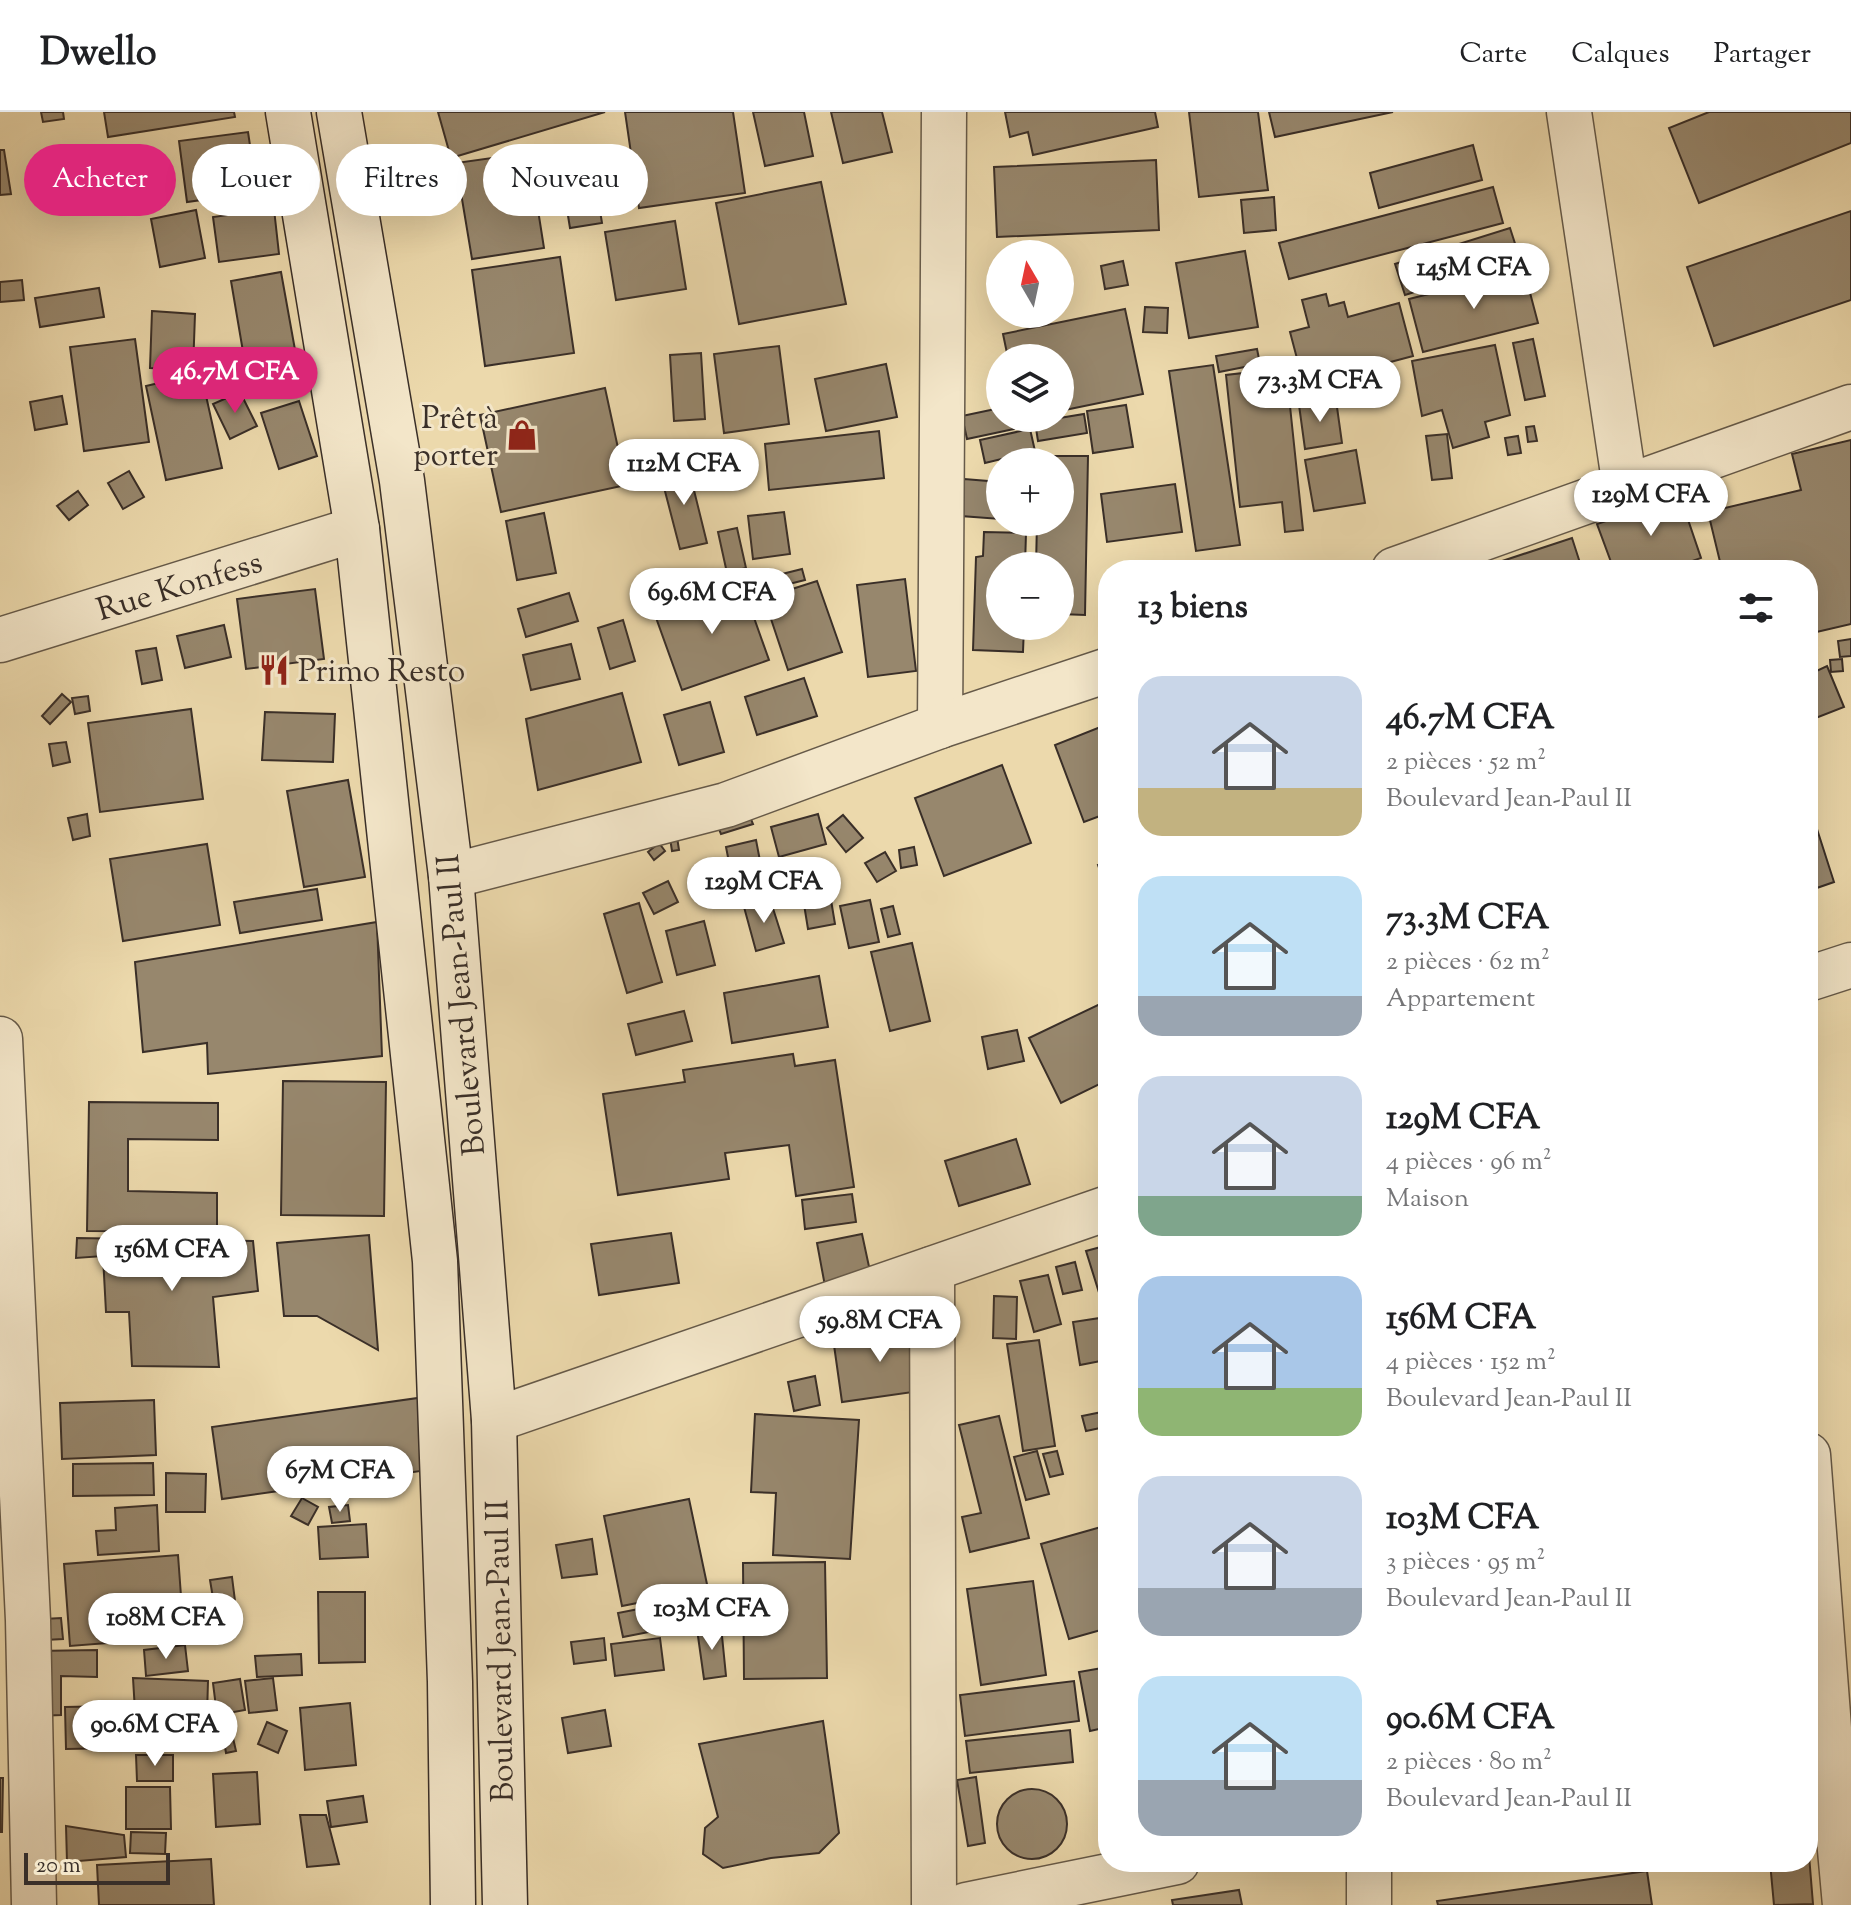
<!DOCTYPE html>
<html lang="fr">
<meta charset="utf-8">
<style>
:root{--surface:#fff;--page:#f2f2f2;--text:#202124;--muted:#757577;--line:#e0e0e0;--accent:#db2777}
body{margin:0;font-family:"Sorts Mill Goudy",serif;background:var(--page);color:var(--text);height:100vh;display:flex;flex-direction:column;font-size:30px;white-space:nowrap}
*{box-sizing:border-box;margin:0}
p{font-size:26px;color:var(--muted)}
.icon{flex:none;width:44px;height:44px;fill:none;stroke:currentColor;stroke-width:2;stroke-linecap:round;stroke-linejoin:round}
.map{position:relative;flex:1;overflow:hidden}
.drawer{position:absolute;left:1098px;top:448px;width:720px;height:1312px;display:flex;flex-direction:column;background:var(--surface);border-radius:32px;box-shadow:0 8px 32px #0002}
.drawer>*{flex:none}
.guide{position:absolute;left:24px;top:32px;width:760px;height:72px;display:flex;gap:16px}
.needle{width:52px;rotate:351deg}
.fabs{position:absolute;left:986px;top:128px;display:grid;gap:16px}
.fabs a{display:grid;place-items:center;width:88px;height:88px;border-radius:50%;background:var(--surface);box-shadow:0 8px 32px #0002;font-size:40px}
.scale{position:absolute;left:24px;bottom:20px;width:146px;box-sizing:border-box;padding-left:8px;border:4px solid #3a2f28;border-top:0;font-size:22px;line-height:28px;white-space:nowrap;color:#3a2f28;-webkit-text-stroke:6px #f3e6c9;paint-order:stroke}
.price{position:absolute;translate:-50% -68px;padding:0 18px;border-radius:28px;background:#fff;color:#222;font-size:26px;line-height:52px;filter:drop-shadow(0 2px 4px #0008)}
.price::after{content:'';position:absolute;left:50%;top:48px;width:24px;height:18px;margin-left:-12px;background:inherit;clip-path:polygon(0 0,100% 0,50% 100%)}
.price.selected{background:var(--accent);color:#fff}
ul{padding:0;list-style:none}
li{display:flex;align-items:center;gap:24px;height:200px;padding:0 40px}
li span{display:grid;place-items:center;flex:none;width:224px;height:160px;border-radius:24px;color:#555}
li>.icon{margin-inline-start:auto}
span .icon{width:96px;height:96px;fill:#fffc;stroke-width:1}
li b{font-size:34px}
h2{display:flex;justify-content:space-between;align-items:center;height:96px;padding:0 40px;font-size:34px}
.tag{padding:0 28px;border-radius:36px;background:var(--surface);box-shadow:0 8px 32px #0002;font-size:28px;line-height:72px}
.tag.selected{background:var(--accent);color:#fff}
header{display:flex;align-items:center;gap:48px;box-sizing:border-box;height:112px;padding:0 40px;background:var(--surface);border-bottom:2px solid var(--line)}
header strong{font-size:38px}
nav{display:flex;gap:44px;margin-inline-start:auto;font-size:28px}
.map>svg:first-child{display:block}
.building{fill:#97876d;stroke:#3a2f28;stroke-width:2}
.lines{fill:none;stroke-linecap:round;stroke-linejoin:round}
.minor-casing{stroke:#665a49;stroke-width:47}
.secondary-casing{stroke:#3a2f28;stroke-width:47}
.minor{stroke:#f3e6c9;stroke-width:44}
.secondary{stroke:#f3e6c9;stroke-width:44}
.labels{text-anchor:middle;stroke-width:6;stroke-linejoin:round;paint-order:stroke}
.poi-label{font-size:32px;fill:#3a2f28;stroke:#f3e6c9;text-anchor:end}
.street-label{font-size:32px;fill:#3a2f28;stroke:#f3e6c9}
</style>
<header>
<strong>Dwello</strong>
<nav><a>Carte</a><a>Calques</a><a>Partager</a></nav>
</header>
<div class="map">
<svg width="1851" height="1793" viewBox="0 0 1851 1793">
<rect width="100%" height="100%" fill="#ecd9ac"/>
<filter id="stains"><feTurbulence type="fractalNoise" baseFrequency=".0025" numOctaves="4"/><feColorMatrix values="0 0 0 0 .2 0 0 0 0 .09 0 0 0 0 .02 0 0 0 .5 -.17"/></filter>
<radialGradient id="worn" r=".72"><stop offset=".6" stop-color="#630" stop-opacity="0"/><stop offset="1" stop-color="#630" stop-opacity=".3"/></radialGradient>
<g class="building">
<polygon points="41,0 63,0 64,7 43,10"/>
<polygon points="104,0 234,0 235,5 108,25"/>
<polygon points="438,0 605,0 451,46"/>
<polygon points="625,0 733,0 745,81 639,96"/>
<polygon points="753,0 804,0 813,44 765,54"/>
<polygon points="831,0 882,0 892,40 843,51"/>
<polygon points="1005,0 1155,0 1158,15 1033,43 1028,20 1010,25"/>
<polygon points="1189,0 1258,0 1268,78 1199,85"/>
<polygon points="1269,0 1393,0 1275,25"/>
<polygon points="1709,0 1851,0 1851,31 1699,91 1669,16"/>
<polygon points="248,20 257,80 187,90 179,29"/>
<polygon points="1473,33 1482,68 1379,96 1370,61"/>
<polygon points="0,38 4,38 11,82 0,83"/>
<polygon points="529,41 544,136 472,147 456,51"/>
<polygon points="1156,48 1159,118 997,125 994,55"/>
<polygon points="821,70 846,192 739,212 716,91"/>
<polygon points="596,74 602,111 570,116 564,79"/>
<polygon points="1493,75 1503,111 1289,167 1279,131"/>
<polygon points="1274,85 1276,118 1244,121 1241,88"/>
<polygon points="274,97 279,142 219,150 213,105"/>
<polygon points="196,98 205,146 160,155 151,107"/>
<polygon points="1851,99 1851,188 1714,234 1687,155"/>
<polygon points="675,109 686,177 616,188 605,120"/>
<polygon points="1510,116 1520,147 1405,183 1395,152"/>
<polygon points="1245,139 1258,215 1189,226 1176,151"/>
<polygon points="560,145 574,241 485,254 472,158"/>
<polygon points="1123,149 1128,173 1105,177 1101,154"/>
<polygon points="1524,158 1538,211 1423,240 1409,187"/>
<polygon points="281,160 299,260 248,269 231,169"/>
<polygon points="22,168 24,188 0,190 0,170"/>
<polygon points="99,176 104,205 40,215 35,186"/>
<polygon points="1326,182 1329,194 1344,190 1348,205 1399,191 1413,244 1304,273 1290,220 1309,215 1302,188"/>
<polygon points="1145,195 1168,196 1167,221 1143,220"/>
<polygon points="1125,197 1143,282 1060,299 1060,246 1008,246 1003,222"/>
<polygon points="152,199 195,202 193,258 150,256"/>
<polygon points="135,227 149,330 84,339 70,235"/>
<polygon points="1533,227 1545,284 1525,288 1513,231"/>
<polygon points="1495,233 1510,303 1485,310 1489,325 1453,336 1442,298 1422,304 1412,249"/>
<polygon points="779,234 789,312 724,321 714,242"/>
<polygon points="1257,237 1260,252 1219,260 1216,244"/>
<polygon points="701,241 705,307 674,309 670,243"/>
<polygon points="886,252 897,305 826,319 815,267"/>
<polygon points="1213,253 1240,433 1196,439 1169,259"/>
<polygon points="1286,256 1303,418 1285,420 1282,390 1240,395 1226,263"/>
<polygon points="201,261 222,356 166,368 146,274"/>
<polygon points="605,276 626,373 501,400 480,303"/>
<polygon points="240,280 257,314 230,327 213,292"/>
<polygon points="62,284 67,312 35,318 30,290"/>
<polygon points="1336,288 1342,331 1305,337 1299,293"/>
<polygon points="299,289 317,344 279,357 261,301"/>
<polygon points="1126,293 1133,335 1093,341 1087,299"/>
<polygon points="1000,296 1000,306 1011,306 1014,317 967,327 962,304"/>
<polygon points="1084,302 1087,321 1038,329 1035,310"/>
<polygon points="1534,314 1537,329 1528,330 1526,315"/>
<polygon points="1030,317 1035,339 985,351 980,328"/>
<polygon points="879,319 884,366 769,378 765,332"/>
<polygon points="1447,322 1452,366 1432,368 1426,324"/>
<polygon points="1518,324 1521,341 1508,343 1505,326"/>
<polygon points="1851,328 1851,512 1808,522 1808,458 1722,458 1708,400 1801,378 1792,342"/>
<polygon points="1356,338 1365,391 1314,399 1305,348"/>
<polygon points="1039,344 1088,344 1085,503 1060,502 1060,454 1036,454 1037,410 1060,410 1060,350 1038,350"/>
<polygon points="688,354 707,431 680,437 660,360"/>
<polygon points="129,359 144,385 123,397 108,371"/>
<polygon points="964,367 1000,370 1000,407 961,404"/>
<polygon points="1175,372 1182,420 1107,430 1101,382"/>
<polygon points="78,379 88,393 69,408 57,394"/>
<polygon points="1680,384 1701,446 1667,458 1614,458 1597,412"/>
<polygon points="784,400 790,442 753,447 748,404"/>
<polygon points="544,401 556,461 517,468 506,409"/>
<polygon points="737,416 746,456 727,461 718,420"/>
<polygon points="984,420 1026,421 1025,454 1000,454 1000,514 1024,514 1023,540 973,538 976,445 983,444"/>
<polygon points="1572,426 1581,454 1567,458 1475,458"/>
<polygon points="1161,450 1167,458 1150,458"/>
<polygon points="802,457 805,468 769,477 766,466"/>
<polygon points="905,467 916,559 868,565 857,473"/>
<polygon points="741,469 769,548 682,578 654,500"/>
<polygon points="817,469 842,540 788,558 764,486"/>
<polygon points="315,477 324,547 246,557 237,487"/>
<polygon points="569,481 578,509 526,525 518,497"/>
<polygon points="623,508 635,549 610,557 598,516"/>
<polygon points="224,513 231,545 185,556 177,524"/>
<polygon points="1851,527 1851,544 1840,545 1838,529"/>
<polygon points="571,532 580,567 531,578 523,543"/>
<polygon points="156,536 162,568 142,572 136,539"/>
<polygon points="1842,547 1843,559 1831,560 1830,548"/>
<polygon points="1827,554 1844,595 1808,609 1808,563"/>
<polygon points="804,566 817,604 757,623 745,585"/>
<polygon points="622,581 641,650 538,678 526,607"/>
<polygon points="62,582 71,590 50,612 42,604"/>
<polygon points="88,584 90,599 75,602 72,586"/>
<polygon points="710,590 724,640 679,653 664,603"/>
<polygon points="191,597 203,687 100,700 88,611"/>
<polygon points="265,600 335,602 333,650 262,648"/>
<polygon points="1108,612 1108,701 1084,710 1055,633"/>
<polygon points="66,630 70,650 53,654 49,632"/>
<polygon points="1002,653 1031,731 944,764 915,686"/>
<polygon points="348,668 365,765 304,775 287,679"/>
<polygon points="1808,689 1834,770 1808,779"/>
<polygon points="748,700 753,712 721,722 716,710"/>
<polygon points="87,702 90,724 73,728 68,706"/>
<polygon points="818,702 826,732 779,745 771,715"/>
<polygon points="843,703 863,726 846,740 827,716"/>
<polygon points="677,725 679,738 672,739 670,726"/>
<polygon points="756,728 766,780 736,786 726,735"/>
<polygon points="659,731 665,739 654,748 648,740"/>
<polygon points="207,732 220,813 123,829 110,747"/>
<polygon points="914,735 917,753 901,756 899,738"/>
<polygon points="885,740 896,759 877,770 865,751"/>
<polygon points="717,748 724,782 711,785 702,751"/>
<polygon points="1108,750 1108,782 1098,753"/>
<polygon points="668,769 678,790 654,802 643,781"/>
<polygon points="317,777 322,808 240,821 234,790"/>
<polygon points="830,782 835,812 808,817 803,786"/>
<polygon points="770,787 784,831 756,839 744,795"/>
<polygon points="870,788 879,830 849,836 840,794"/>
<polygon points="639,791 662,870 627,881 604,802"/>
<polygon points="893,794 900,822 888,825 881,797"/>
<polygon points="704,809 715,853 677,863 666,819"/>
<polygon points="377,810 382,944 208,962 207,931 143,940 135,850"/>
<polygon points="912,831 930,909 890,919 871,840"/>
<polygon points="819,864 828,915 732,931 724,881"/>
<polygon points="1100,892 1108,908 1108,968 1061,991 1029,926"/>
<polygon points="684,899 692,929 636,943 628,912"/>
<polygon points="1017,918 1024,949 988,957 982,925"/>
<polygon points="793,942 795,954 835,948 854,1075 796,1084 789,1033 725,1041 729,1067 618,1083 603,982 685,970 683,958"/>
<polygon points="283,969 386,970 384,1104 281,1103"/>
<polygon points="89,990 218,991 218,1028 128,1027 128,1079 217,1081 217,1120 87,1119"/>
<polygon points="1016,1027 1030,1072 959,1094 945,1049"/>
<polygon points="852,1082 856,1110 805,1117 802,1088"/>
<polygon points="671,1121 679,1171 599,1183 591,1132"/>
<polygon points="862,1122 871,1164 825,1174 817,1131"/>
<polygon points="369,1123 378,1238 317,1204 284,1204 277,1131"/>
<polygon points="77,1126 253,1129 258,1179 213,1185 219,1255 132,1254 129,1200 106,1200 103,1144 76,1146"/>
<polygon points="1108,1133 1108,1185 1101,1187 1086,1139"/>
<polygon points="1075,1150 1082,1178 1063,1182 1056,1155"/>
<polygon points="1048,1163 1061,1212 1034,1220 1020,1169"/>
<polygon points="994,1184 1017,1185 1016,1227 993,1226"/>
<polygon points="1100,1206 1106,1248 1080,1253 1073,1210"/>
<polygon points="917,1214 927,1278 842,1290 833,1226"/>
<polygon points="1039,1228 1055,1334 1023,1339 1007,1232"/>
<polygon points="815,1264 820,1293 794,1299 788,1270"/>
<polygon points="418,1286 428,1358 222,1387 212,1315"/>
<polygon points="154,1288 156,1343 62,1347 60,1291"/>
<polygon points="1102,1300 1105,1315 1086,1319 1082,1304"/>
<polygon points="755,1302 859,1308 850,1447 773,1443 776,1381 751,1380"/>
<polygon points="999,1304 1029,1426 970,1440 962,1405 981,1401 959,1313"/>
<polygon points="1037,1339 1049,1382 1026,1388 1014,1345"/>
<polygon points="1057,1339 1063,1362 1050,1365 1043,1342"/>
<polygon points="153,1351 154,1383 73,1384 73,1352"/>
<polygon points="166,1361 206,1362 205,1400 166,1400"/>
<polygon points="302,1386 318,1395 308,1413 291,1404"/>
<polygon points="689,1387 708,1477 622,1494 604,1404"/>
<polygon points="157,1393 159,1439 98,1443 96,1419 116,1418 115,1396"/>
<polygon points="348,1393 350,1409 332,1411 329,1395"/>
<polygon points="366,1412 368,1445 320,1447 318,1415"/>
<polygon points="1108,1413 1108,1516 1069,1527 1041,1432"/>
<polygon points="592,1427 597,1462 562,1466 556,1433"/>
<polygon points="178,1443 184,1525 70,1534 64,1452"/>
<polygon points="825,1450 827,1566 744,1567 743,1451"/>
<polygon points="232,1465 235,1489 214,1492 210,1468"/>
<polygon points="1033,1469 1046,1563 981,1573 967,1477"/>
<polygon points="318,1480 365,1480 365,1550 319,1551"/>
<polygon points="649,1495 654,1519 623,1525 618,1501"/>
<polygon points="204,1502 206,1523 194,1524 193,1503"/>
<polygon points="61,1506 63,1527 45,1528 44,1507"/>
<polygon points="721,1514 726,1564 704,1567 697,1517"/>
<polygon points="604,1526 606,1548 574,1552 571,1530"/>
<polygon points="660,1526 664,1558 615,1564 611,1532"/>
<polygon points="185,1533 188,1559 146,1564 144,1538"/>
<polygon points="97,1538 97,1565 61,1564 61,1603 37,1604 36,1539"/>
<polygon points="301,1542 302,1563 257,1565 255,1544"/>
<polygon points="1108,1555 1108,1615 1090,1619 1079,1560"/>
<polygon points="133,1566 208,1569 207,1603 135,1599"/>
<polygon points="273,1566 277,1598 249,1601 245,1569"/>
<polygon points="240,1567 245,1598 217,1603 213,1571"/>
<polygon points="1074,1569 1079,1609 965,1624 960,1583"/>
<polygon points="350,1591 356,1653 305,1658 300,1596"/>
<polygon points="116,1594 117,1636 66,1637 65,1595"/>
<polygon points="605,1598 611,1634 568,1641 562,1606"/>
<polygon points="126,1609 164,1609 164,1637 127,1638"/>
<polygon points="823,1609 839,1721 819,1741 771,1746 723,1756 703,1742 705,1716 718,1705 699,1632"/>
<polygon points="267,1610 287,1619 278,1641 258,1632"/>
<polygon points="210,1618 212,1630 192,1633 190,1621"/>
<polygon points="1070,1618 1073,1650 970,1661 966,1629"/>
<polygon points="233,1626 236,1639 226,1641 224,1629"/>
<polygon points="136,1643 173,1643 173,1669 137,1669"/>
<polygon points="257,1660 260,1712 216,1715 213,1662"/>
<polygon points="976,1665 985,1731 968,1734 957,1668"/>
<polygon points="0,1666 3,1666 2,1720 0,1720"/>
<polygon points="126,1675 170,1675 171,1717 126,1717"/>
<circle cx="1032" cy="1712" r="35"/>
<polygon points="363,1684 367,1710 331,1715 327,1689"/>
<polygon points="300,1703 326,1703 339,1752 307,1755"/>
<polygon points="66,1714 124,1723 126,1745 67,1750"/>
<polygon points="131,1720 166,1721 165,1742 130,1741"/>
<polygon points="1808,1731 1813,1792 1774,1793 1770,1750 1808,1750"/>
<polygon points="211,1747 214,1793 99,1793 97,1753"/>
<polygon points="1647,1759 1652,1793 1438,1793 1437,1789"/>
<polygon points="1239,1778 1242,1793 1173,1793 1172,1788"/>
</g>
<g class="lines">
<defs>
<g id="minor">
<polyline points="1569,0 1625,375"/>
<polyline points="1394,458 1851,295"/>
<polyline points="0,528 357,417"/>
<polyline points="940,614 944,0"/>
<polyline points="451,764 726,693 940,614 1108,558"/>
<polyline points="1808,867 1851,853"/>
<polyline points="0,927 28,1508 34,1793"/>
<polyline points="932,1157 934,1793"/>
<polyline points="494,1308 1108,1096"/>
<polyline points="1808,1343 1829,1616 1845,1793"/>
<polyline points="966,1793 1177,1750"/>
<polyline points="1369,1793 1369,1750"/>
</g>
<g id="secondary">
<polyline points="288,0 357,417 435,1149 450,1570 453,1793"/>
<polyline points="339,0 402,369 451,764 494,1308 505,1793"/>
</g>
</defs>
<use href="#minor" class="minor-casing"/>
<use href="#secondary" class="secondary-casing"/>
<use href="#minor" class="minor"/>
<use href="#secondary" class="secondary"/>
</g>
<defs>
<symbol id="shop-bare" viewBox="-9 -9 18 18"><path d="M-5-2.5h2.3a2.7 3.5 0 0 1 5.4 0H5L5.5 6h-11ZM-1.5-2.5h3a1.5 2.3 0 0 0-3 0Z" fill="#8f2418" stroke="#f3e6c9" stroke-width="2.5" paint-order="stroke"/></symbol>
<symbol id="restaurant-bare" viewBox="-9 -9 18 18"><path d="M-5-6h1v4h1v-4h1v4h1v-4h1v5L-1.5 .5V6h-2V.5L-5-1ZM5-6V6H3V1.5H1.5Q1.5-4 5-6Z" fill="#8f2418" stroke="#f3e6c9" stroke-width="2.5" paint-order="stroke"/></symbol>
</defs>
<g fill-rule="evenodd">
<use href="#shop-bare" x="500" y="301" width="44" height="44"/>
<use href="#restaurant-bare" x="252" y="536" width="44" height="44"/>
</g>
<g class="labels">
<g class="poi-label">
<text x="498" y="316">Prêt à<tspan x="498" dy="37">porter</tspan></text>
<text x="298" y="569" text-anchor="start">Primo Resto</text>
</g>
<g class="street-label">
<text transform="translate(179 473) rotate(-17)" y="11">Rue Konfess</text>
<text transform="translate(460 893) rotate(-95)" y="11">Boulevard Jean-Paul II</text>
<text transform="translate(499 1539) rotate(-91)" y="11">Boulevard Jean-Paul II</text>
</g>
</g>
<rect width="100%" height="100%" filter="url(#stains)"/>
<rect width="100%" height="100%" fill="url(#worn)"/>
</svg>
<div class="fabs">
<a><svg class="needle" viewBox="-14 -14 28 28"><path d="M0-13l5 13h-10z" fill="#e53935"/><path d="M0 13l5-13h-10z" fill="#757577"/></svg></a>
<a><svg class="icon" aria-label="layers" viewBox="0 0 24 24"><path d="M12 4l9 5-9 5-9-5zM3 14l9 5 9-5"/></svg></a>
<a>+</a>
<a>−</a>
</div>
<div class="scale">20 m</div>
<b class="price" style="left:1474px;top:199px">145M CFA</b>
<b class="price selected" style="left:235px;top:303px">46.7M CFA</b>
<b class="price" style="left:1320px;top:312px">73.3M CFA</b>
<b class="price" style="left:684px;top:395px">112M CFA</b>
<b class="price" style="left:1651px;top:426px">129M CFA</b>
<b class="price" style="left:712px;top:524px">69.6M CFA</b>
<b class="price" style="left:764px;top:813px">129M CFA</b>
<b class="price" style="left:172px;top:1181px">156M CFA</b>
<b class="price" style="left:880px;top:1252px">59.8M CFA</b>
<b class="price" style="left:340px;top:1402px">67M CFA</b>
<b class="price" style="left:712px;top:1540px">103M CFA</b>
<b class="price" style="left:166px;top:1549px">108M CFA</b>
<b class="price" style="left:155px;top:1656px">90.6M CFA</b>
<div class="guide">
<a class="tag selected">Acheter</a>
<a class="tag">Louer</a>
<a class="tag">Filtres</a>
<a class="tag">Nouveau</a>
</div>
<section class="drawer">
<h2>13 biens<svg class="icon" aria-label="filters" viewBox="0 0 24 24"><path d="M4 7h16M4 17h16"/><circle cx="9" cy="7" r="2"/><circle cx="15" cy="17" r="2"/></svg></h2>
<ul>
<li><span style="background:linear-gradient(#c9d6e8 70%,#c2b280 0)"><svg class="icon" aria-label="home" viewBox="0 0 24 24"><path d="M3 11l9-7 9 7M6 9v11h12V9"/></svg></span><div><b>46.7M CFA</b><p>2 pièces · 52 m²</p><p>Boulevard Jean-Paul II</p></div></li>
<li><span style="background:linear-gradient(#bfe0f5 75%,#9aa5b1 0)"><svg class="icon" aria-label="home" viewBox="0 0 24 24"><path d="M3 11l9-7 9 7M6 9v11h12V9"/></svg></span><div><b>73.3M CFA</b><p>2 pièces · 62 m²</p><p>Appartement</p></div></li>
<li><span style="background:linear-gradient(#c9d6e8 75%,#7fa58c 0)"><svg class="icon" aria-label="home" viewBox="0 0 24 24"><path d="M3 11l9-7 9 7M6 9v11h12V9"/></svg></span><div><b>129M CFA</b><p>4 pièces · 96 m²</p><p>Maison</p></div></li>
<li><span style="background:linear-gradient(#a9c7e8 70%,#8fb573 0)"><svg class="icon" aria-label="home" viewBox="0 0 24 24"><path d="M3 11l9-7 9 7M6 9v11h12V9"/></svg></span><div><b>156M CFA</b><p>4 pièces · 152 m²</p><p>Boulevard Jean-Paul II</p></div></li>
<li><span style="background:linear-gradient(#c9d6e8 70%,#9aa5b1 0)"><svg class="icon" aria-label="home" viewBox="0 0 24 24"><path d="M3 11l9-7 9 7M6 9v11h12V9"/></svg></span><div><b>103M CFA</b><p>3 pièces · 95 m²</p><p>Boulevard Jean-Paul II</p></div></li>
<li><span style="background:linear-gradient(#bfe0f5 65%,#9aa5b1 0)"><svg class="icon" aria-label="home" viewBox="0 0 24 24"><path d="M3 11l9-7 9 7M6 9v11h12V9"/></svg></span><div><b>90.6M CFA</b><p>2 pièces · 80 m²</p><p>Boulevard Jean-Paul II</p></div></li>
</ul>
</section>
</div>
